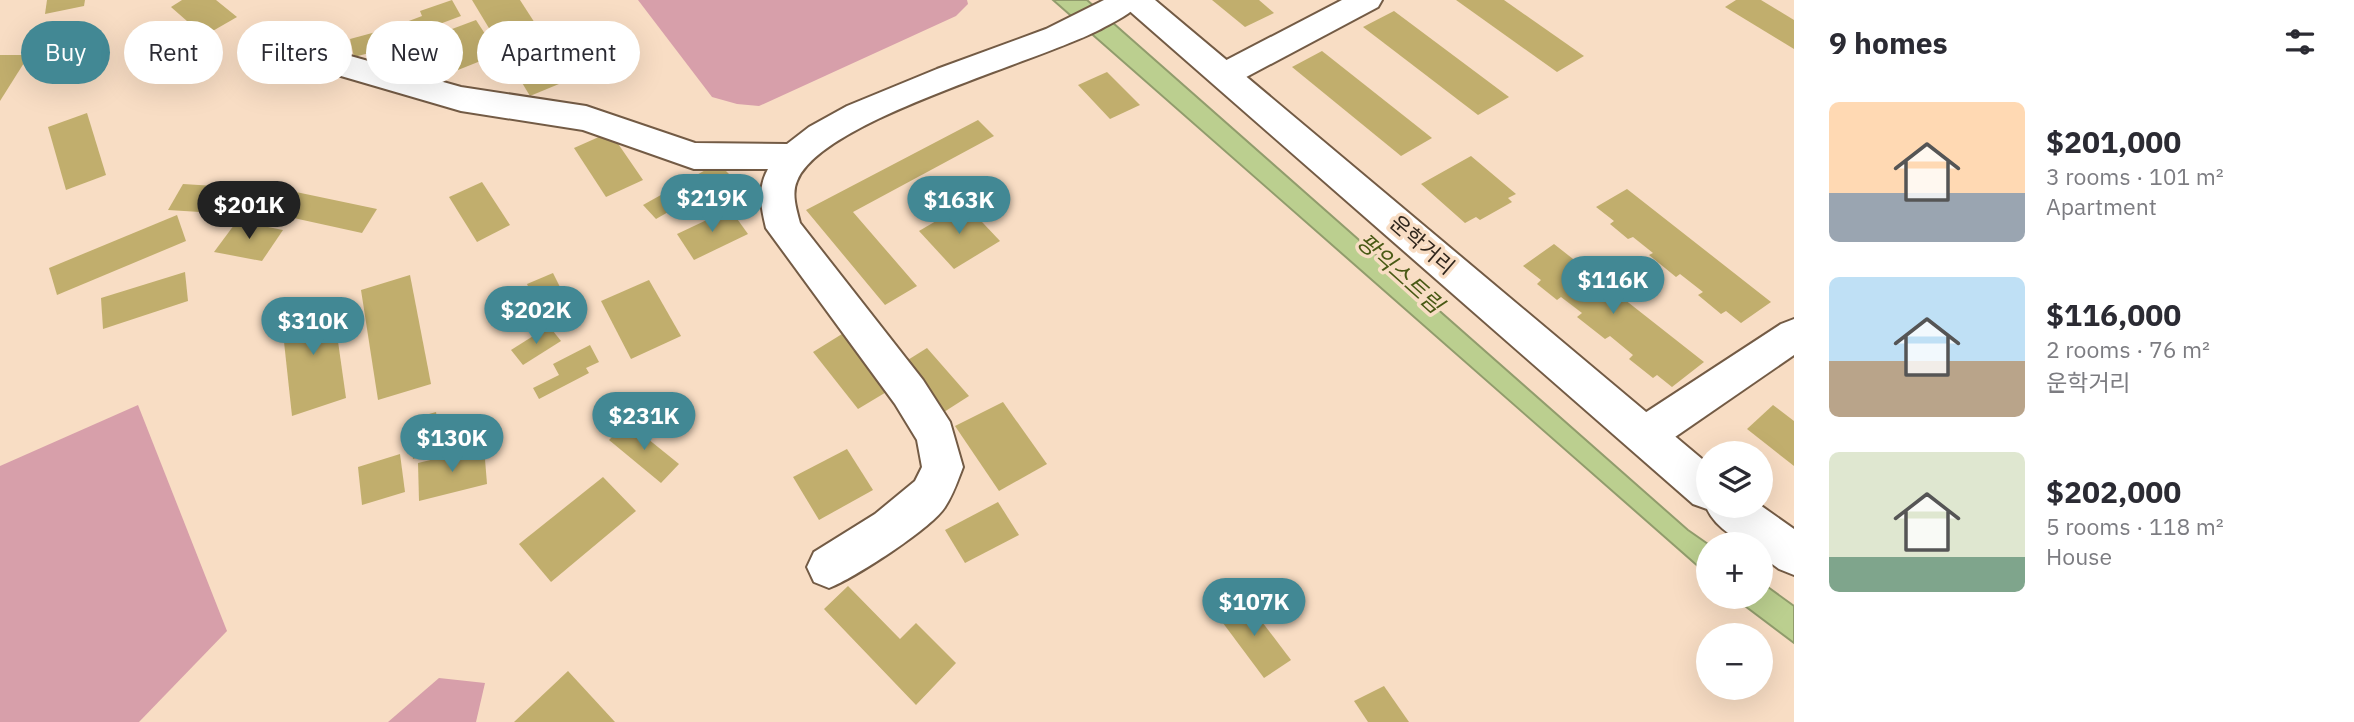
<!DOCTYPE html>
<meta charset="utf-8">
<style>
:root{--surface:#fff;--page:#f7f7f7;--text:#2b2b33;--muted:#7c7c81;--accent:#428894}
body{margin:0;font-family:"IBM Plex Sans","Noto Sans KR",sans-serif;background:var(--page);color:var(--text);height:100vh;display:flex;flex-direction:column;font-size:26px;white-space:nowrap}
*{box-sizing:border-box;margin:0}
p{font-size:23px;color:var(--muted)}
.icon{flex:none;width:38px;height:38px;fill:none;stroke:currentColor;stroke-width:2;stroke-linecap:round;stroke-linejoin:round}
.map{position:relative;flex:1;overflow:hidden}
.drawer{display:flex;flex-direction:column;background:var(--surface);width:560px}
.drawer>*{flex:none}
.guide{position:absolute;left:21px;top:21px;width:665px;height:63px;display:flex;gap:14px}
.buttons{position:absolute;left:1696px;top:441px;display:grid;gap:14px}
.buttons a{display:grid;place-items:center;width:77px;height:77px;border-radius:50%;background:var(--surface);box-shadow:0 7px 28px #0002;font-size:35px}
.price{position:absolute;translate:-50% -60px;padding:0 16px;border-radius:24px;background:var(--accent);color:#fff;font-size:23px;line-height:46px;filter:drop-shadow(0 2px 4px #0008)}
.price::after{content:'';position:absolute;left:50%;top:42px;width:21px;height:16px;margin-left:-10px;background:inherit;clip-path:polygon(0 0,100% 0,50% 100%)}
.price.active{background:#222;color:#fff}
ul{padding:0;list-style:none}
li{display:flex;align-items:center;gap:21px;height:175px;padding:0 35px}
li span{display:grid;place-items:center;flex:none;width:196px;height:140px;border-radius:10px;color:#555}
li>.icon{margin-inline-start:auto}
span .icon{width:84px;height:84px;fill:#fffc;stroke-width:1}
li b{font-size:30px}
h2{display:flex;justify-content:space-between;align-items:center;height:84px;padding:0 35px;font-size:30px}
.tag{padding:0 24px;border-radius:32px;background:var(--surface);box-shadow:0 7px 28px #0002;font-size:24px;line-height:63px}
.tag.active{background:var(--accent);color:#fff}
main{display:flex;flex:1;min-height:0}
.map>svg:first-child{display:block}
.green{fill:#d79faa}
.water{fill:#bbcf8f;stroke:#919c6c;stroke-width:2}
.building{fill:#c1ae6d}
.lines{fill:none;stroke-linecap:round;stroke-linejoin:round}
.minor-casing{stroke:#735b45;stroke-width:4}
.major-casing{stroke:#735b45;stroke-width:4}
.minor{fill:#fff;fill-rule:evenodd}
.major{fill:#fff;fill-rule:evenodd}
.labels{text-anchor:middle;stroke-width:7;stroke-linejoin:round;paint-order:stroke}
.street-label{font-size:21px;fill:#30261c;stroke:#f8ddc4}
.water-label{font-size:23px;font-style:italic;fill:#485914;stroke:#f8ddc4}
</style>
<main>
<div class="map">
<svg width="1794" height="722" viewBox="0 0 1794 722">
<rect width="100%" height="100%" fill="#f8ddc4"/>
<g class="green">
<polygon points="638,0 967,0 968,4 956,16 759,106 737,104 712,97"/>
<polygon points="138,405 227,631 139,722 0,722 0,466"/>
<polygon points="439,678 485,683 476,722 388,722"/>
</g>
<g class="water">
<polygon points="1053,0 1087,0 1688,530 1708,544 1708,575"/>
<polygon points="1761,582 1794,606 1794,643 1733,597 1760,597"/>
</g>
<g class="building">
<polygon points="47,0 85,0 84,6 45,14"/>
<polygon points="182,0 216,0 237,17 204,36 171,7"/>
<polygon points="452,0 461,16 429,28 429,37 400,48 393,27 422,16 420,11"/>
<polygon points="472,0 520,0 571,79 530,96"/>
<polygon points="1212,0 1259,0 1274,13 1245,27"/>
<polygon points="1456,0 1504,0 1584,56 1557,72"/>
<polygon points="1736,0 1761,0 1794,20 1794,49 1725,7"/>
<polygon points="1394,11 1509,97 1478,115 1363,27"/>
<polygon points="476,20 498,54 458,70 436,35"/>
<polygon points="387,29 392,47 354,57 350,39"/>
<polygon points="1322,51 1432,138 1401,156 1292,67"/>
<polygon points="0,55 29,55 0,101"/>
<polygon points="1107,72 1140,105 1110,119 1078,85"/>
<polygon points="87,113 106,175 66,190 48,127"/>
<polygon points="978,120 994,136 853,212 917,286 885,305 806,210"/>
<polygon points="610,132 643,180 606,197 574,148"/>
<polygon points="1471,156 1516,194 1508,198 1512,202 1480,220 1476,217 1465,223 1421,184"/>
<polygon points="718,163 731,176 656,219 643,205"/>
<polygon points="482,182 510,225 477,242 449,197"/>
<polygon points="183,184 215,186 200,212 168,210"/>
<polygon points="1627,189 1771,302 1741,323 1726,311 1721,314 1698,295 1703,292 1680,274 1676,277 1649,255 1653,253 1633,237 1628,239 1610,224 1614,221 1596,207"/>
<polygon points="296,192 377,209 362,233 280,215"/>
<polygon points="965,204 1000,241 954,269 919,231"/>
<polygon points="730,209 748,234 694,260 677,234"/>
<polygon points="177,215 186,241 57,295 49,268"/>
<polygon points="237,221 283,230 262,261 214,252"/>
<polygon points="1554,244 1704,362 1672,387 1657,375 1653,378 1629,359 1633,355 1610,336 1605,339 1577,317 1582,313 1561,297 1557,300 1537,284 1541,280 1523,266"/>
<polygon points="185,272 188,301 103,329 101,298"/>
<polygon points="553,273 567,301 540,313 527,284"/>
<polygon points="410,275 431,384 378,400 361,290"/>
<polygon points="649,280 681,336 631,359 601,301"/>
<polygon points="332,299 346,398 292,416 281,314"/>
<polygon points="549,326 561,341 523,365 511,350"/>
<polygon points="842,334 888,391 858,409 813,352"/>
<polygon points="590,345 599,362 586,368 589,373 539,399 533,388 559,375 553,364"/>
<polygon points="927,348 969,396 944,412 903,363"/>
<polygon points="1003,402 1047,464 999,491 955,426"/>
<polygon points="1773,405 1794,421 1794,466 1747,429"/>
<polygon points="436,412 442,450 413,459 408,420"/>
<polygon points="627,422 679,464 661,483 609,440"/>
<polygon points="484,447 487,484 419,501 418,463"/>
<polygon points="847,449 873,490 819,520 793,477"/>
<polygon points="400,454 405,492 362,505 358,467"/>
<polygon points="603,477 636,511 551,582 519,544"/>
<polygon points="998,502 1019,535 965,563 945,530"/>
<polygon points="848,586 900,639 916,623 956,663 916,705 824,609"/>
<polygon points="1244,598 1291,660 1264,678 1217,615"/>
<polygon points="568,671 615,722 514,722"/>
<polygon points="1384,686 1409,722 1368,722 1354,701"/>
</g>
<g class="lines">
<defs>
<g id="minor">
<path d="M1104,0H1142C1133,14 1113,22 1099,30C1035,63 821,120 797,181C791,194 797,211 800,223L923,380L950,422L963,467C958,480 953,495 945,507C931,529 854,578 829,588L814,582L807,567L814,552L875,514L915,481L922,467L917,440L895,404L766,228C761,207 757,189 768,169H694L583,130L461,111L293,62L288,54L293,46L304,43L461,87L586,106L695,143L787,144L809,127L847,106L937,69L1046,29Z"/>
<polygon points="1342,0 1382,0 1378,7 1235,83 1224,86 1213,83 1208,75 1213,67"/>
<polygon points="1794,319 1794,355 1659,448 1645,453 1631,448 1625,435 1631,422 1781,324"/>
</g>
<path id="major" d="M1121,0H1155L1708,464V506L1760,505L1794,529V575L1779,569L1760,555V544C1740,544 1716,528 1707,509L1693,504L1125,7Z"/>
</defs>
<use href="#minor" class="minor-casing"/>
<use href="#major" class="major-casing"/>
<use href="#minor" class="minor"/>
<use href="#major" class="major"/>
</g>
<g class="labels">
<g class="street-label">
<text transform="translate(1422 245) rotate(41)" y="7">운학거리</text>
</g>
<g class="water-label">
<text transform="translate(1400 273) rotate(42)" y="8">팡익스트림</text>
</g>
</g>
</svg>
<div class="buttons">
<a><svg class="icon" aria-label="layers" viewBox="0 0 24 24"><path d="M12 4l9 5-9 5-9-5zM3 14l9 5 9-5"/></svg></a>
<a>+</a>
<a>−</a>
</div>
<b class="price" style="left:712px;top:234px">$219K</b>
<b class="price" style="left:959px;top:236px">$163K</b>
<b class="price active" style="left:249px;top:241px">$201K</b>
<b class="price" style="left:1613px;top:316px">$116K</b>
<b class="price" style="left:536px;top:346px">$202K</b>
<b class="price" style="left:313px;top:357px">$310K</b>
<b class="price" style="left:644px;top:452px">$231K</b>
<b class="price" style="left:452px;top:474px">$130K</b>
<b class="price" style="left:1254px;top:638px">$107K</b>
<div class="guide">
<a class="tag active">Buy</a>
<a class="tag">Rent</a>
<a class="tag">Filters</a>
<a class="tag">New</a>
<a class="tag">Apartment</a>
</div>
</div>
<section class="drawer">
<h2>9 homes<svg class="icon" aria-label="filters" viewBox="0 0 24 24"><path d="M4 7h16M4 17h16"/><circle cx="9" cy="7" r="2"/><circle cx="15" cy="17" r="2"/></svg></h2>
<ul>
<li><span style="background:linear-gradient(#ffd9b3 65%,#9aa5b1 0)"><svg class="icon" aria-label="home" viewBox="0 0 24 24"><path d="M3 11l9-7 9 7M6 9v11h12V9"/></svg></span><div><b>$201,000</b><p>3 rooms · 101 m²</p><p>Apartment</p></div></li>
<li><span style="background:linear-gradient(#bfe0f5 60%,#b9a48a 0)"><svg class="icon" aria-label="home" viewBox="0 0 24 24"><path d="M3 11l9-7 9 7M6 9v11h12V9"/></svg></span><div><b>$116,000</b><p>2 rooms · 76 m²</p><p>운학거리</p></div></li>
<li><span style="background:linear-gradient(#dfe7d0 75%,#7fa58c 0)"><svg class="icon" aria-label="home" viewBox="0 0 24 24"><path d="M3 11l9-7 9 7M6 9v11h12V9"/></svg></span><div><b>$202,000</b><p>5 rooms · 118 m²</p><p>House</p></div></li>
</ul>
</section>
</main>
